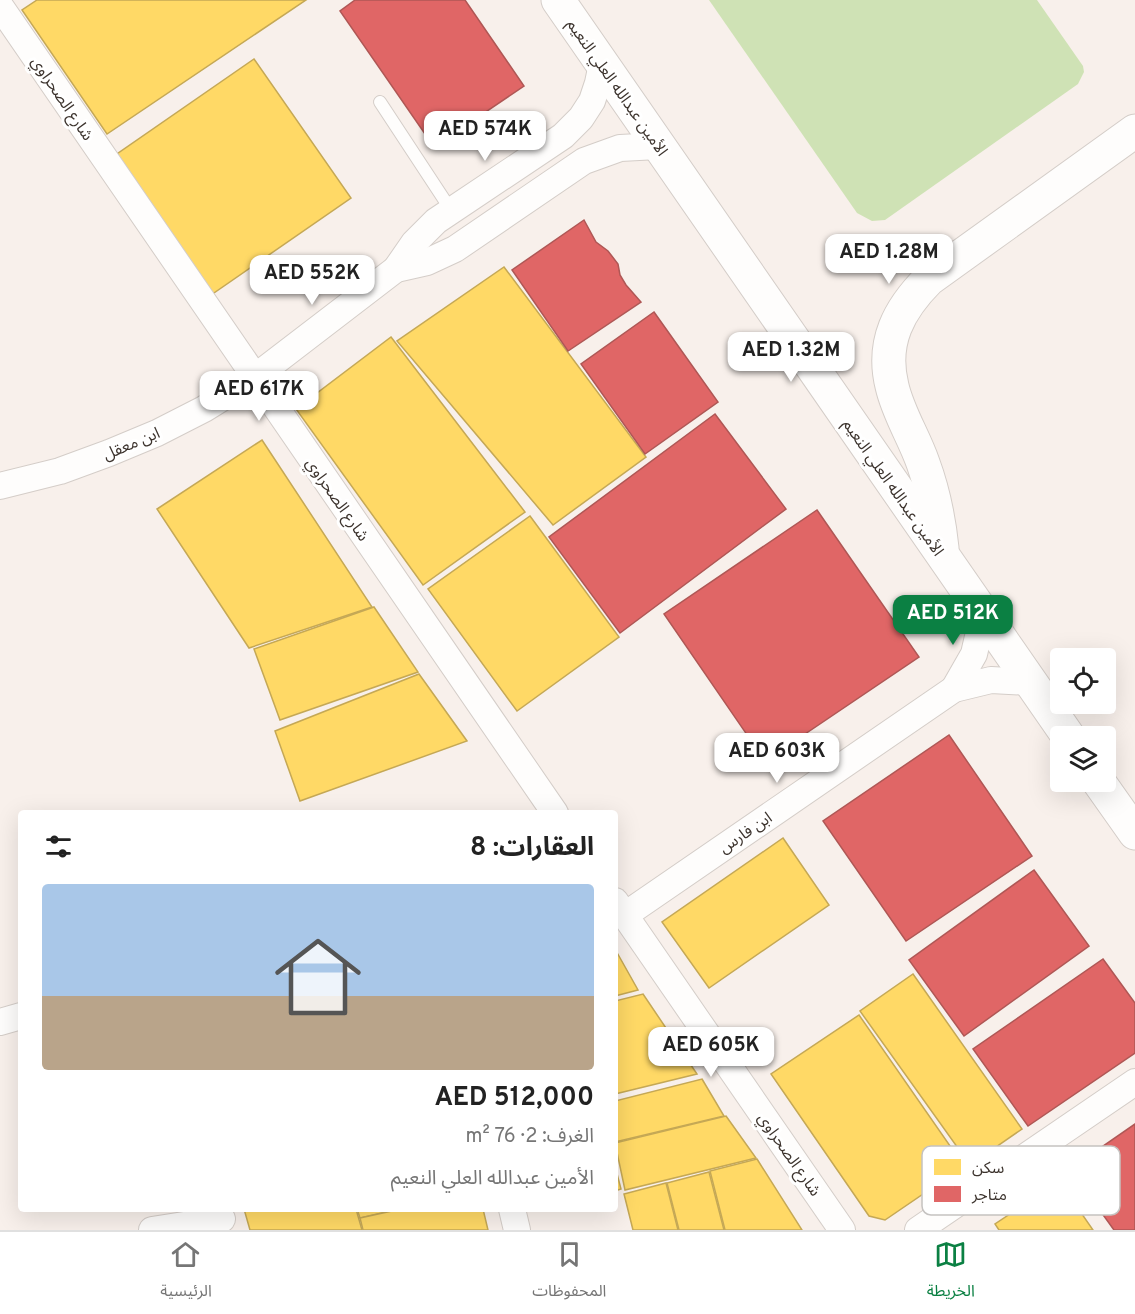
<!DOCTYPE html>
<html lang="ar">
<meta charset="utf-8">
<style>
:root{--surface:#fff;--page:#f2f2f2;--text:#222;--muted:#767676;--line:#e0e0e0;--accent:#0b8043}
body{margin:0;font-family:Overpass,"Noto Sans Arabic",sans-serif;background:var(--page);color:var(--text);direction:rtl;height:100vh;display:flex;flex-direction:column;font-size:22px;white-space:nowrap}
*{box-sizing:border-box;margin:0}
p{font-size:20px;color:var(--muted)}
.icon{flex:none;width:33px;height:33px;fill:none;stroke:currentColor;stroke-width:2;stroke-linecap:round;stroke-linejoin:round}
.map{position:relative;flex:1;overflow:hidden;direction:ltr}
.sheet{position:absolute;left:18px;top:810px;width:600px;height:402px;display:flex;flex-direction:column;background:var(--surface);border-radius:6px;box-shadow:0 6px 24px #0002;direction:rtl}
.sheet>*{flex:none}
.controls{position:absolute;left:1050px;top:648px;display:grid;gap:12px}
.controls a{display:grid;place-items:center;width:66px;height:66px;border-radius:6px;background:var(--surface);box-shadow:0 6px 24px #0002;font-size:30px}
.price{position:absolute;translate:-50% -51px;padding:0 14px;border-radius:12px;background:#fff;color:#222;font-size:20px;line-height:39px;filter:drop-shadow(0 2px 3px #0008)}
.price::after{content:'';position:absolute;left:50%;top:36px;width:18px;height:14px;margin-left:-9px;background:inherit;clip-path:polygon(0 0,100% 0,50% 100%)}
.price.selected{background:var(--accent);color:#fff}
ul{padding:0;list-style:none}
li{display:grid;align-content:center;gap:12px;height:318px;padding:0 24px}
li+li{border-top:2px solid var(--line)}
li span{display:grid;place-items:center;height:186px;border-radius:6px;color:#555}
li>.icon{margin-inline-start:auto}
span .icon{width:108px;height:108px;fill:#fffc;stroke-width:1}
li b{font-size:26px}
h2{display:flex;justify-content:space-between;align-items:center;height:72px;padding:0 24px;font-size:26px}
.tabs{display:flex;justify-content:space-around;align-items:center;height:84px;border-top:2px solid var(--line);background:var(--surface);font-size:16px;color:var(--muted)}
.tabs a{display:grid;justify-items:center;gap:3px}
.tabs .selected{color:var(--accent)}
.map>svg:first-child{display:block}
.green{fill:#cfe2b5}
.homes{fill:#ffd966;stroke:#c5a855;stroke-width:1.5}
.shops{fill:#e06666;stroke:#af5755;stroke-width:1.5}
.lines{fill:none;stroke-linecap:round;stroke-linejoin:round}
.service-casing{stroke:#d4cdc8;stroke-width:14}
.minor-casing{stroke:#d4cdc8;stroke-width:28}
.secondary-casing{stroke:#d4cdc8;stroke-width:35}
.service{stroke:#fefdfc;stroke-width:12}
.minor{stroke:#fefdfc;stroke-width:26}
.secondary{stroke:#fefdfc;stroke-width:33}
.labels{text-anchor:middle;stroke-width:6;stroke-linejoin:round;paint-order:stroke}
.street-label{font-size:16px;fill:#3d342e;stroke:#fff}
.key{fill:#fff;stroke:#c5c2c0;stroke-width:1.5}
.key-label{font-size:16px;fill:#3d342e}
</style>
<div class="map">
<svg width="1135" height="1230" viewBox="0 0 1135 1230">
<rect width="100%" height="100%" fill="#f8f0eb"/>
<polygon class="green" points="709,0 1037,0 1083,66 1084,72 1078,84 885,220 872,221 857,213"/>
<g class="homes">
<polygon points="37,0 306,0 107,134 22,10"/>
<polygon points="254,59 351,198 211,295 114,156"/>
<polygon points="504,267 646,457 553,525 397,341"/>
<polygon points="391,337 525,512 423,585 296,409"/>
<polygon points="262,440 372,607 249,648 157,509"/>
<polygon points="530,516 619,637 517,711 428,589"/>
<polygon points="374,607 418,672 280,720 254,649"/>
<polygon points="419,674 467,741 300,801 275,731"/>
<polygon points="783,838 829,905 709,988 662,922"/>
<polygon points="615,949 638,990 615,996"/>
<polygon points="913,974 1022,1129 970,1165 860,1011"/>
<polygon points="643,994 697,1074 615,1094 615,1001"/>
<polygon points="859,1015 964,1166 885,1220 869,1216 771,1074"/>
<polygon points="702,1079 724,1116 615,1142 615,1101"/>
<polygon points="726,1116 756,1158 625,1190 615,1143"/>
<polygon points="757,1159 802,1230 725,1230 710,1171"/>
<polygon points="615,1166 621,1189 615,1191"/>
<polygon points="709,1172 724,1230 679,1230 667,1183"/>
<polygon points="1059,1181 1093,1230 999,1230 995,1224"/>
<polygon points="666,1183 678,1230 633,1230 624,1194"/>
<polygon points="244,1209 356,1209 362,1230 250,1230"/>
<polygon points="357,1209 399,1209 360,1218"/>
<polygon points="401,1209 483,1209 488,1230 363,1230 360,1218"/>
</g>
<g class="shops">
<polygon points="355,0 465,0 524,86 434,147 340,11"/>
<polygon points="584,220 596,242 608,251 618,264 620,275 626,285 641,302 568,351 512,270"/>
<polygon points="654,312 718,402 645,454 581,364"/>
<polygon points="715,414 786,509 620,633 549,537"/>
<polygon points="817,510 919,657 765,761 664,614"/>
<polygon points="949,735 1032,856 906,941 823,821"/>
<polygon points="1034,870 1089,946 964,1036 909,960"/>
<polygon points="1103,959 1135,1003 1135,1053 1028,1126 973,1049"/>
<polygon points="1135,1124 1135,1230 1114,1230 1070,1169"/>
</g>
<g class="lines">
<defs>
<polyline id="service" points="380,102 451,210"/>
<g id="minor">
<polyline points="0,6 555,813"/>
<polyline points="396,269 427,262 455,249 584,161 620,148 658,146"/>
<polyline points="0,486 60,471 109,453 157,433 204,409 254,378 396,269 414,243 436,221 563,136 581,118 592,101 598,83 602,64"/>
<polyline points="954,689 974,654 983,615"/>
<polyline points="615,901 842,1230"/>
<polyline points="625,915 954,689 991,680 1029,682"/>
<polyline points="0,1022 21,1016"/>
<polyline points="512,1209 517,1230"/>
<polyline points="152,1230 222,1219"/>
<polyline points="918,1230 1135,1082"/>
</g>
<g id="secondary">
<polyline points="558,0 1068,736"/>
<path d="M942,548C939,519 933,490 923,463C914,437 898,413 892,386C881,342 899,309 929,279L1135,131"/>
<polyline points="1099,782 1135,833"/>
</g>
</defs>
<use href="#service" class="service-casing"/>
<use href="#minor" class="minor-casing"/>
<use href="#secondary" class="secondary-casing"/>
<use href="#service" class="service"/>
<use href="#minor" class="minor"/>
<use href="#secondary" class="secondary"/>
</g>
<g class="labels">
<g class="street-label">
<text transform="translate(618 87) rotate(55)" y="6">الأمين عبدالله العلي النعيم</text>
<text transform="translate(63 98) rotate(56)" y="6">شارع الصحراوي</text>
<text transform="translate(131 443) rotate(-23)" y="6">ابن معقل</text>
<text transform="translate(894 487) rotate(55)" y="6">الأمين عبدالله العلي النعيم</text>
<text transform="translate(338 499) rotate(55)" y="6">شارع الصحراوي</text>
<text transform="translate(745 832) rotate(-34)" y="6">ابن فارس</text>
<text transform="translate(790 1154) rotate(55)" y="6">شارع الصحراوي</text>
</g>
</g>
<rect x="922" y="1146" width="198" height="69" rx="9" class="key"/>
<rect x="934" y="1159" width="27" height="16" fill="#ffd966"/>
<rect x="934" y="1186" width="27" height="16" fill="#e06666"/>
<g class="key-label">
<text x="972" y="1173">سكن</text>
<text x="972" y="1200">متاجر</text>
</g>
</svg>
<div class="controls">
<a><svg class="icon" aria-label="locate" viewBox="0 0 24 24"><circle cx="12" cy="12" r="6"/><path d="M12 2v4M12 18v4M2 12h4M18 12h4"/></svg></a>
<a><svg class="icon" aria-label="layers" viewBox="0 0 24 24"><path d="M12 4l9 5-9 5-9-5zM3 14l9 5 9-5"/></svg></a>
</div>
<b class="price" style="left:485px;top:162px">AED 574K</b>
<b class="price" style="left:889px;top:285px">AED 1.28M</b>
<b class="price" style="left:312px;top:306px">AED 552K</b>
<b class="price" style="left:791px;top:383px">AED 1.32M</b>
<b class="price" style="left:259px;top:422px">AED 617K</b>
<b class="price selected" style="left:953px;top:646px">AED 512K</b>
<b class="price" style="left:777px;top:784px">AED 603K</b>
<b class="price" style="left:711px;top:1078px">AED 605K</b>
<section class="sheet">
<h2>العقارات: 8<svg class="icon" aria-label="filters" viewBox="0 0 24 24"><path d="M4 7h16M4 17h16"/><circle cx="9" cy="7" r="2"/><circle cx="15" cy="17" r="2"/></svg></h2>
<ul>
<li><span style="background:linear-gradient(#a9c7e8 60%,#b9a48a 0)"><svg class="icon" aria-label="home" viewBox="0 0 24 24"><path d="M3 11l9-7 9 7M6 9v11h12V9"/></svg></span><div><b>AED 512,000</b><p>الغرف: 2 · 76 m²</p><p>الأمين عبدالله العلي النعيم</p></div></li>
</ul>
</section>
</div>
<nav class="tabs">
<a class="selected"><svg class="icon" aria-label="map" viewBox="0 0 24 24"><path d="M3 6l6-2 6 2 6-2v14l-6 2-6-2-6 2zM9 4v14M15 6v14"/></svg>الخريطة</a>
<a><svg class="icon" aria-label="saved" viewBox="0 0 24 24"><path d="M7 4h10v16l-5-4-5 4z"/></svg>المحفوظات</a>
<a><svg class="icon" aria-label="home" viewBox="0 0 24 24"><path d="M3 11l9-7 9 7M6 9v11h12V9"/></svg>الرئيسية</a>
</nav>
